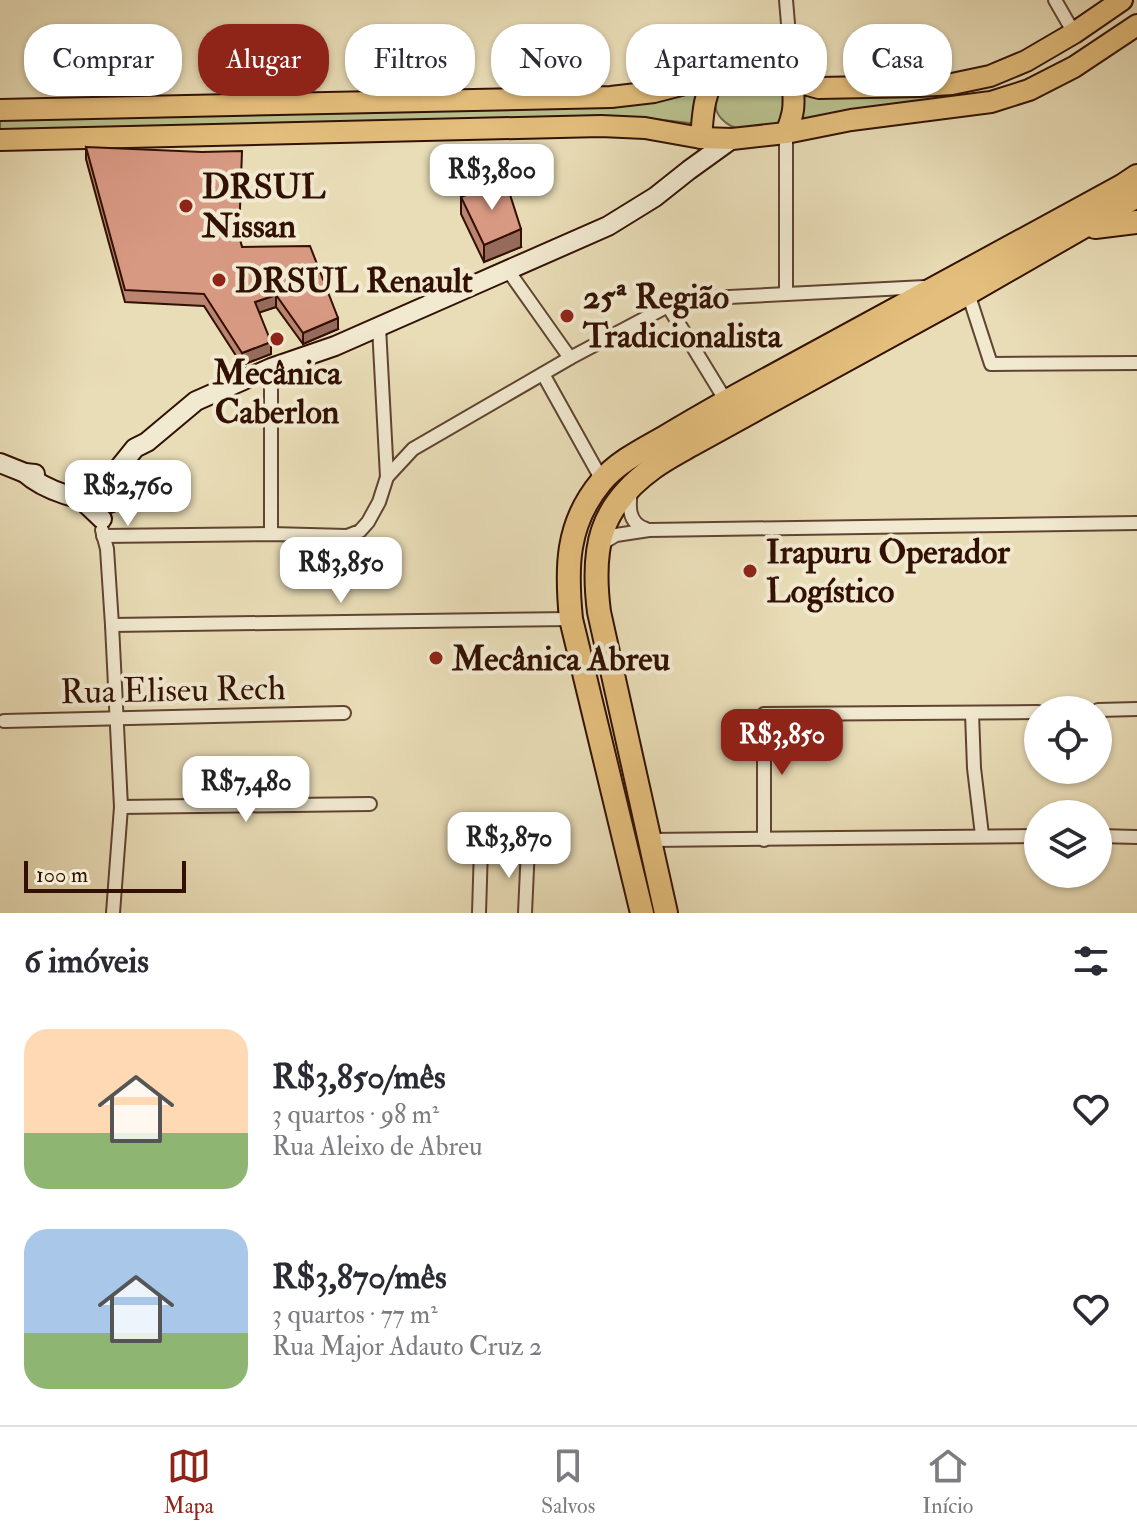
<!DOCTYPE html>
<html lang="pt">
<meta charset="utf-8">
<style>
:root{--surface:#fff;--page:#f7f7f7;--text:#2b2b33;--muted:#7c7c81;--line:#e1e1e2;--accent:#8f2418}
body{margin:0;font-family:"IM FELL Double Pica",serif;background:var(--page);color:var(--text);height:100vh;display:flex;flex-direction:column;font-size:30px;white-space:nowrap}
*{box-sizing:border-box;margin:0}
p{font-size:26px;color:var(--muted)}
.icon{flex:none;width:44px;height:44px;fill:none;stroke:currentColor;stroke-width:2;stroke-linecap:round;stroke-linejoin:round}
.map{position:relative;height:913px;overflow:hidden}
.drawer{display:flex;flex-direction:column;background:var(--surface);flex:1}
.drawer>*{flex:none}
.guide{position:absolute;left:24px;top:24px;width:1090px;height:72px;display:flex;gap:16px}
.controls{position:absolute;left:1024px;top:696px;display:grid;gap:16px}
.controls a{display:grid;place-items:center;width:88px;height:88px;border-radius:50%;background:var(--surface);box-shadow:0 2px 6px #0004;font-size:40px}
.scale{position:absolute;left:24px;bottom:20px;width:162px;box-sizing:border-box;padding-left:8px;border:4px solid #321103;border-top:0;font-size:22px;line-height:28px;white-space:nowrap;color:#321103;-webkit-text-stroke:6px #f1e9d0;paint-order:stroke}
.price{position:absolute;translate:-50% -68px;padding:0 18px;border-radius:16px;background:#fff;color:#222;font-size:26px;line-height:52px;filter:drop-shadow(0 2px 4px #0008)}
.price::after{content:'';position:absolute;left:50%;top:48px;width:24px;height:18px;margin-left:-12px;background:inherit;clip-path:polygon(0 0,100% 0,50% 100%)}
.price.current{background:var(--accent);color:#fff}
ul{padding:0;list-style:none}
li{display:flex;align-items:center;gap:24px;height:200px;padding:0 24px}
li span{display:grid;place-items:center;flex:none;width:224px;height:160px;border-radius:24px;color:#555}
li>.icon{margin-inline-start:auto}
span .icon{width:96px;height:96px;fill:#fffc;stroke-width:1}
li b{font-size:34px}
h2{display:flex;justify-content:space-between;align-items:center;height:96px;padding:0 24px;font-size:34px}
.chip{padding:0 28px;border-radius:32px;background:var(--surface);box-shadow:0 2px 6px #0004;font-size:28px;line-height:72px}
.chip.current{background:var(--accent);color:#fff}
.tabs{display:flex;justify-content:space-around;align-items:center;height:112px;border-top:2px solid var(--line);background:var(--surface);font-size:22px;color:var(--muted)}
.tabs a{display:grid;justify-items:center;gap:4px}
.tabs .current{color:var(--accent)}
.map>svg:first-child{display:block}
.green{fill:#b8c08d;stroke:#756848;stroke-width:2}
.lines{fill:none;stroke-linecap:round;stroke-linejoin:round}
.street-casing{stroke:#604430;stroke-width:16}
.secondary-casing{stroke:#321103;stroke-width:22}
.primary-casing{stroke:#321103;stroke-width:24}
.highway-casing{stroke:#321103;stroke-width:26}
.street{stroke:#f1e9d0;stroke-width:12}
.secondary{stroke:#f1e9d0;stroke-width:18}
.primary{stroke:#e4be7c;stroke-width:20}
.highway{stroke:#e4be7c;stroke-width:22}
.wall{fill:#ba8471;stroke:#321103;stroke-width:2}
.shaded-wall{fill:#976b5c;stroke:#321103;stroke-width:2}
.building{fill:#d89983;stroke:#321103;stroke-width:2}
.poi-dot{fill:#8f2418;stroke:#f1e9d0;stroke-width:3}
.labels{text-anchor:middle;stroke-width:8;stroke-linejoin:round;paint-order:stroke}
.poi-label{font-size:34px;font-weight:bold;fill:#321103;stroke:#f1e9d0;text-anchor:start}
.street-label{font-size:34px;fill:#321103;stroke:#f1e9d0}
</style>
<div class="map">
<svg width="1137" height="913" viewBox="0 0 1137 913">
<rect width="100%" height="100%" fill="#e9ddb7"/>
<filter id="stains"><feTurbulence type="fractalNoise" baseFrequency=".0025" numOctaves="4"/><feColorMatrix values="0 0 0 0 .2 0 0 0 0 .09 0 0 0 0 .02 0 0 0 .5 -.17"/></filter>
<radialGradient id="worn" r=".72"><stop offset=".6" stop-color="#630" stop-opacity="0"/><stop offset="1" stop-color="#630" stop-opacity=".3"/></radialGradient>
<g class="green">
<path d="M734,80L777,83C786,93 787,99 784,111C783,115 782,120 780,123C775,128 768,127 762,128C756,128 749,130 743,129C727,128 710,113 717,96C721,87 725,83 734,80Z"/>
<polygon points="696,88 696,107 699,124 645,118 596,116 0,132 0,117"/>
<polygon points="954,95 800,123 804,107 801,96"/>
</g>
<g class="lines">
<defs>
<g id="street">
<polyline points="786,0 793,83"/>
<polyline points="1055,0 1074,33"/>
<polyline points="507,269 570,358"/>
<polyline points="968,293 991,364 1137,363"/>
<polyline points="786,294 786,133"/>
<polyline points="668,306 726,401"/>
<polyline points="379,327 387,477"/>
<polyline points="543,374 602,480"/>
<path d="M631,488C629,505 627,523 646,529"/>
<polyline points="102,530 107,549 112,625 121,807 113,913"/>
<polyline points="271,534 271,368"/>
<polyline points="103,536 271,534 347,536 360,531 368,522 379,502 387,477 413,449 570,358 668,306 689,299 925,287"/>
<polyline points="601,544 616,535 649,530 1137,523"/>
<polyline points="112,625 571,619"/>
<polyline points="1098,710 1137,709"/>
<polyline points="972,713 974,768 982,835"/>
<polyline points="4,721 344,713"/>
<polyline points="121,807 370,804"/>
<polyline points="1098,836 1137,837"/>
<polyline points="651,840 1038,836"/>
<polyline points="764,840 764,714 1038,712"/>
<polyline points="479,913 481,848"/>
<polyline points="525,913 528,847"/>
</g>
<g id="secondary">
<polyline points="0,463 25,473 35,474"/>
<path d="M25,473C45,491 83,502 110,503V501"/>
<polyline points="81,499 102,519"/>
<polyline points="101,503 102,495 110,479 135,448 147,442 196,401 271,368 335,346 608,226 655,197 689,170 732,139"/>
</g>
<g id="primary">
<polyline points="0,110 611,97 654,92 716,76 745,72 778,77 819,88 920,86 952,84 990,76 1026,61 1074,33 1122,0"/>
<path d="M786,133C795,111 794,105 793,83"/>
<path d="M701,138C703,116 703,95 716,76"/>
<polyline points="0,140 601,126 645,128 701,138 732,139 786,133 851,120 991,102 1029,90 1074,67 1137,25"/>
</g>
<g id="highway">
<polyline points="1095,227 1137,222"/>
<path d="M642,913L571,619C566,568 566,524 601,482C617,462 644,449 665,437C697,418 728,400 760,383C881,317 1002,251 1122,186L1137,176"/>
<path d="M666,913L599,612C591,548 599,507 653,468C665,459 679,452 691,445L968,293L1137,196"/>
</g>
</defs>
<use href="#street" class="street-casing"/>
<use href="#secondary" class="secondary-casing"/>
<use href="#primary" class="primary-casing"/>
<use href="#highway" class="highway-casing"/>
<use href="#street" class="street"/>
<use href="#secondary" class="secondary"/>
<use href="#primary" class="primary"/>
<use href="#highway" class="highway"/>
</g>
<g class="wall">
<polygon points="86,147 239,238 242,247 338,329 303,344 276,307 259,312 271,354 242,365 204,306 125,302 86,159"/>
<polygon points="461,197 521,247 484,262 461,214"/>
</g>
<g class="shaded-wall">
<polygon points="521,229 521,247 484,262 484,245"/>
<polygon points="276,295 276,307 255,314 255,302"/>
<polygon points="338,318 338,329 303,344 303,333"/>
<polygon points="271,342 271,354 242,365 242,353"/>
</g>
<g class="building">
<polygon points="86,147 202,152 242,151 239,236 242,247 310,246 338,318 303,333 276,295 255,302 271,342 242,353 204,294 125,290"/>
<polygon points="505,179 521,229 484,245 461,197"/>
</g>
<g class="poi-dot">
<circle cx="186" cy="206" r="8"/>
<circle cx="219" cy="280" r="8"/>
<circle cx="567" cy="316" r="8"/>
<circle cx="277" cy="339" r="8"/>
<circle cx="750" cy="571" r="8"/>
<circle cx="436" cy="658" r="8"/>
</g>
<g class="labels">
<g class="poi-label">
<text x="202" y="198">DRSUL<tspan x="202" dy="39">Nissan</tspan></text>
<text x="235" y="292">DRSUL Renault</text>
<text x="583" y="308">25ª Região<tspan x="583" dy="39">Tradicionalista</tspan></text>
<text x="277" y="384" text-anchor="middle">Mecânica<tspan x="277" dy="39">Caberlon</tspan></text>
<text x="766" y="563">Irapuru Operador<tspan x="766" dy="39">Logístico</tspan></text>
<text x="452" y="670">Mecânica Abreu</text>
</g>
<g class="street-label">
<text transform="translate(173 689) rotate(-1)" y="12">Rua Eliseu Rech</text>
</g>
</g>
<rect width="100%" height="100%" filter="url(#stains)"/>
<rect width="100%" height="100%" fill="url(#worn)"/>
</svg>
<div class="controls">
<a><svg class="icon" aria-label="locate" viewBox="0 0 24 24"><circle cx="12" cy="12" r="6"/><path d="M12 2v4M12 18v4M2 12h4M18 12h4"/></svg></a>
<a><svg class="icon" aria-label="layers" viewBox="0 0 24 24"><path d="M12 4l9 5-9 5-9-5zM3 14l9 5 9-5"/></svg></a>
</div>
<div class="scale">100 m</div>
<b class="price" style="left:492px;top:212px">R$3,800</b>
<b class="price" style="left:128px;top:528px">R$2,760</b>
<b class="price" style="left:341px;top:605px">R$3,850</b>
<b class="price current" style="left:782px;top:777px">R$3,850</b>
<b class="price" style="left:246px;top:824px">R$7,480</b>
<b class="price" style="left:509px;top:880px">R$3,870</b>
<div class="guide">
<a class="chip">Comprar</a>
<a class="chip current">Alugar</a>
<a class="chip">Filtros</a>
<a class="chip">Novo</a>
<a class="chip">Apartamento</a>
<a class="chip">Casa</a>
</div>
</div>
<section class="drawer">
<h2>6 imóveis<svg class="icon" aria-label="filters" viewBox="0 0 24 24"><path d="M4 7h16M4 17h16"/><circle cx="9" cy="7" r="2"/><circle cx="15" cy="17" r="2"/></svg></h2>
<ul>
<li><span style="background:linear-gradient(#ffd9b3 65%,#8fb573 0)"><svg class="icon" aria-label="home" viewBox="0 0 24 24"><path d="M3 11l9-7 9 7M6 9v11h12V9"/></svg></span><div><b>R$3,850/mês</b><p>3 quartos · 98 m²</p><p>Rua Aleixo de Abreu</p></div><svg class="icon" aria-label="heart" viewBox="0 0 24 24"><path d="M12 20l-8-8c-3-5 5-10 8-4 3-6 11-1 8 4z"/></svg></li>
<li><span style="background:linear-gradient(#a9c7e8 65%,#8fb573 0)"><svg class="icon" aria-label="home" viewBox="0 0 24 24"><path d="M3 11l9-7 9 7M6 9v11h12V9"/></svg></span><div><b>R$3,870/mês</b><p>3 quartos · 77 m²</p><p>Rua Major Adauto Cruz 2</p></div><svg class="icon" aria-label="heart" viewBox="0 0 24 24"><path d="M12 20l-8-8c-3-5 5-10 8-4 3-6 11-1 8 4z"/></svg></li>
</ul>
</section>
<nav class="tabs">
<a class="current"><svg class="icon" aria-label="map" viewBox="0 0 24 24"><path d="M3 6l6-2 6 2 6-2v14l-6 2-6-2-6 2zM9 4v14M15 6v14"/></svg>Mapa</a>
<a><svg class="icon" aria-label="saved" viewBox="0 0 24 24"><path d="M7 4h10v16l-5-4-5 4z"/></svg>Salvos</a>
<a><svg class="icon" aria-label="home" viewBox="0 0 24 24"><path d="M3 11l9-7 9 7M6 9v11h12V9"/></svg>Início</a>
</nav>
